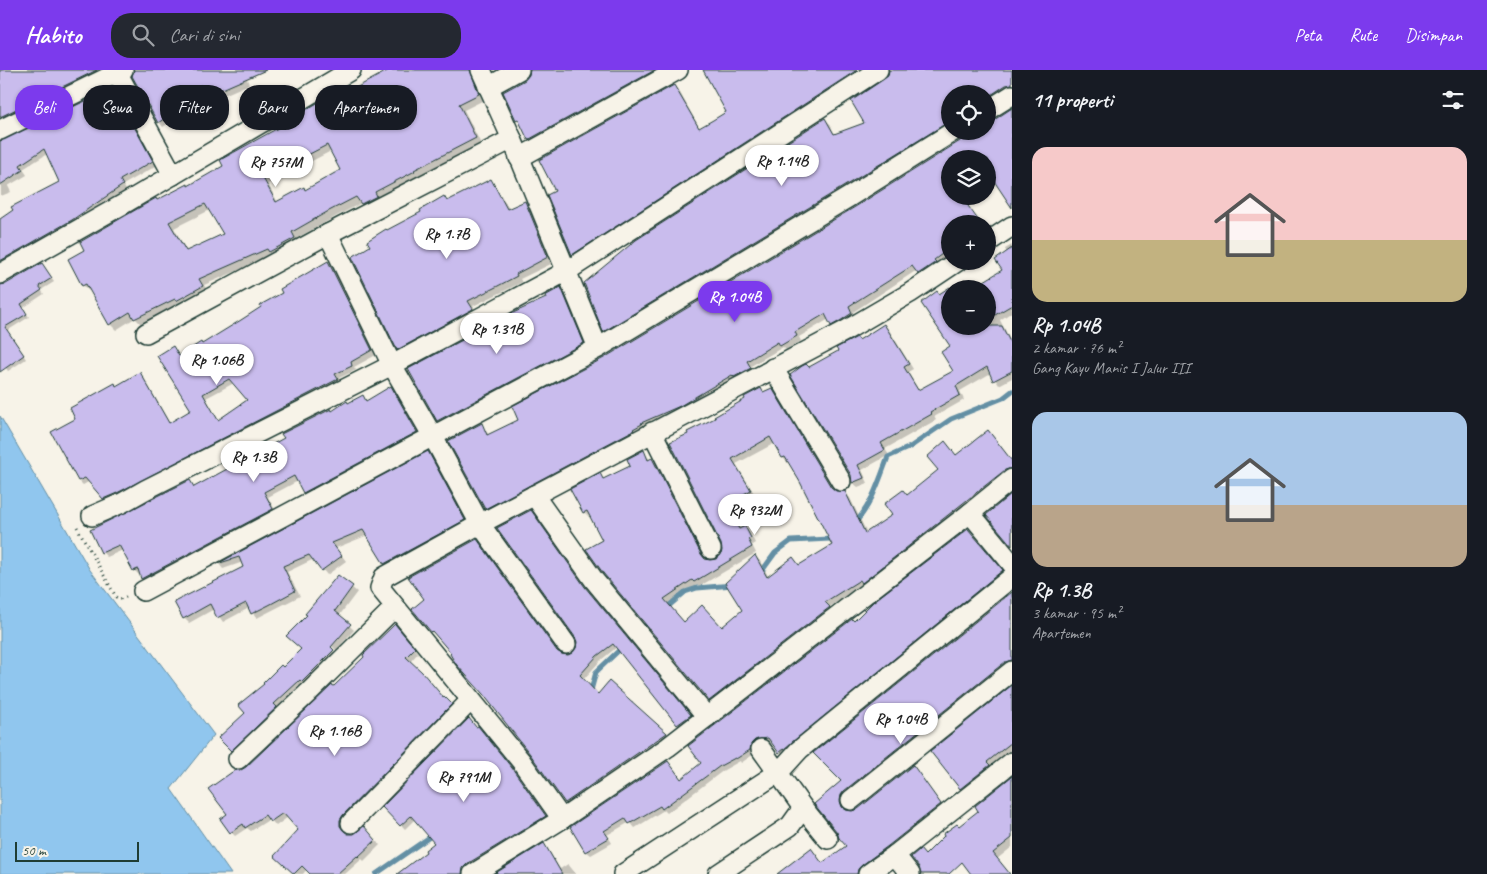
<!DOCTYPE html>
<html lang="id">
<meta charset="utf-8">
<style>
:root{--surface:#171b24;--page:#242831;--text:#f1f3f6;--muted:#9ea1a6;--accent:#7c3aed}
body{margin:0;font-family:Caveat,sans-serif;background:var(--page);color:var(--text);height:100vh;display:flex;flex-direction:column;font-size:19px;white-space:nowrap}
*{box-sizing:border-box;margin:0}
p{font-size:16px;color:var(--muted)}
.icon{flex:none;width:28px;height:28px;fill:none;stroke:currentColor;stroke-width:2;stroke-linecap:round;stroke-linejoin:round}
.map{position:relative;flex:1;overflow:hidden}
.panel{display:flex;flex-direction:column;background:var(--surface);width:475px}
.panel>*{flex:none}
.banner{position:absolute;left:15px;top:15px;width:475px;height:45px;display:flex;gap:10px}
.tools{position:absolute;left:941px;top:15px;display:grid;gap:10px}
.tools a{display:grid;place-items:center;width:55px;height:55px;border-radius:50%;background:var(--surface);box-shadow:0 1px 4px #0004;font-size:25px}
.scale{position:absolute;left:15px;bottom:12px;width:124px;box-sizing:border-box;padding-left:5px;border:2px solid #1f3d34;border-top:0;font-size:14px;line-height:18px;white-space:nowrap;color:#1f3d34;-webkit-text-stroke:4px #f7f3e8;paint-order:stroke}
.price{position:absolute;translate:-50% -42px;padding:0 11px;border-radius:18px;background:#fff;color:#222;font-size:16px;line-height:32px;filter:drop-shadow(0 1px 2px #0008)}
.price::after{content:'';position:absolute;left:50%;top:30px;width:15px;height:11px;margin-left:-8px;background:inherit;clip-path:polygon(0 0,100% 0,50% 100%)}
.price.on{background:var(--accent);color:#fff}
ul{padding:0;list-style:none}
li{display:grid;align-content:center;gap:10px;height:265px;padding:0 20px}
li span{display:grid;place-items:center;height:155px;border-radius:15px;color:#555}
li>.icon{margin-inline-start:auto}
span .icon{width:90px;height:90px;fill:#fffc;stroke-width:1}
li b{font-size:21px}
h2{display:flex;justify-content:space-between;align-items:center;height:60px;padding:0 20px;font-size:21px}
.tag{padding:0 18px;border-radius:20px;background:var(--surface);box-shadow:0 1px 4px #0004;font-size:18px;line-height:45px}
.tag.on{background:var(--accent);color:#fff}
header{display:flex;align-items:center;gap:30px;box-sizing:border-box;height:70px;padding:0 25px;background:var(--accent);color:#fff}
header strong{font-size:24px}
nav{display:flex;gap:28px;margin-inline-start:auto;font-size:18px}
.search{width:350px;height:45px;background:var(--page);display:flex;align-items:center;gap:12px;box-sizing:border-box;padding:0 18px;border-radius:20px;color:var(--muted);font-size:19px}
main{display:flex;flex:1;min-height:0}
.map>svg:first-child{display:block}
.water{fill:#90c6ee;stroke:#638fa4}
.shadow{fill:#0003;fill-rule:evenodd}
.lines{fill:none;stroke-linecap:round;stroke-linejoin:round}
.stream{stroke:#638fa4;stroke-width:5}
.building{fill:#c9bced;stroke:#1f3d34;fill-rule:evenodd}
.minor-casing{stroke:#1f3d34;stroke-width:22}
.path{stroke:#1f3d34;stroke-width:3;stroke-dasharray:1 4;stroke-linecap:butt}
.minor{stroke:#f7f3e8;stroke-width:19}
</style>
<header>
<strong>Habito</strong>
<div class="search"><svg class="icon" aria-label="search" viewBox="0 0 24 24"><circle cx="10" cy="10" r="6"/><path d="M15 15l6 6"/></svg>Cari di sini</div>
<nav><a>Peta</a><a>Rute</a><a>Disimpan</a></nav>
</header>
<main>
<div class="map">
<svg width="1012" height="804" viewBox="0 0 1012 804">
<rect width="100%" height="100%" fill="#f7f3e8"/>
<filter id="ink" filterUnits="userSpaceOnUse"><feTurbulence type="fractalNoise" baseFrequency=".02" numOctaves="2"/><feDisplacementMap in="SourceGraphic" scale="10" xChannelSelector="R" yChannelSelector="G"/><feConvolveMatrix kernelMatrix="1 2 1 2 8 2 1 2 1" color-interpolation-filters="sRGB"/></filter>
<g filter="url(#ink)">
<polygon class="water" points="0,346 90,500 214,665 171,719 231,804 0,804"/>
<g class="shadow">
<polygon points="0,0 109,0 0,54"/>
<polygon points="135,0 267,0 247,9 249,14 224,25 225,27 213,32 205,20 169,40 175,49 163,57 159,52"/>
<path d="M391,0H478L484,30L464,40L481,74L418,106L420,107L367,139L361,133L333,148L297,168L300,174L204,215L208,222L141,254L135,248L116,260L110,254L91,220L89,221L83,215L86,180L157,132L189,117L225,96L280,59L334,24L338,28ZM331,81L342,101L306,121L278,133L268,114ZM210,140L225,165L187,182L174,158Z"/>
<polygon points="532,0 668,0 534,74 529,69 511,18 526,11"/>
<polygon points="705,0 869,0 578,189 573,184 557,122 674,16 679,21 700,59 727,43"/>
<polygon points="890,0 1012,0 1012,20 988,36 988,24 950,24 950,58 609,266 604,261 825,49 830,54 835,65 866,53"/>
<polygon points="112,19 117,24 156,96 123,115 126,120 77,154 0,199 0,150 61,113 47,84 23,99 27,105 8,116 11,122 1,126 0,72"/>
<polygon points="994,51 1012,136 988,100 988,89 950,89 950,187 924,208 917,200 853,242 856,249 837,260 829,249 799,267 801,271 786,280 783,277 751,296 755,303 490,443 486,438 481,355 489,365 520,351 604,289 856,138 961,71 965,66 988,61 988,52"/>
<polygon points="491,111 496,117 509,139 525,133 531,138 553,193 520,209 522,212 502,222 473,236 478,245 404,284 398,279 372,177 387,161"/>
<polygon points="1012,175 1012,242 1000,250 1012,274 1012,308 999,315 991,303 960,321 964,330 934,347 936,350 885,379 889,385 862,400 868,413 858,417 853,413 852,405 809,299 884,255 889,260 913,299 908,302 919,321 955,302 952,277 939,225 965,209 973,219 950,219 950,256 988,256 988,219 1004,201 1007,183 1005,179"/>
<path d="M328,192L332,196L376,285L354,297L356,300L339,308L341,313L108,433L90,411L83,415L79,411L77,349L117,317L140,304L144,308L170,354L193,341L173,278L180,287L202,275L284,223ZM234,313L249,331L219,351L206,328Z"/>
<polygon points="45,198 54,212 41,220 44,224 23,238 29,247 7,261 26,289 8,301 0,290 0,216"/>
<polygon points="561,219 565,223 587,278 443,355 438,350 409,300 547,228"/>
<polygon points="391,318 396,322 421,367 309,427 298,411 268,427 277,444 147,513 142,509 141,504 139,505 134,500 123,480 107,487 102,482 190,411 195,418 332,342 363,327 368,332"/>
<path d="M772,319L777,324L836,422H844L850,428L867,463L894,446L908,426L957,387L1012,391V404L866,515L829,537L834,543L715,635L710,630L603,470L591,446L589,447L584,442L599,405L604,410L632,396L644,382L650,390L652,389L657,394L705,490L711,492L717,490L722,485V474L672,373ZM775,373L783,388L788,393L790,392L834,475L800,496L769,508L760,491L755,486L744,540L722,558L684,553L668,535L698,515L700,516L756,483L752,475L755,473L750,463L745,458L740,460L730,440L755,425L736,394Z"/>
<polygon points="428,383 433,388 469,455 390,499 385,494 368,465 336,478 346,491 327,505 314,489 287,502 300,526 257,548 249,538 223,552 214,539 189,553 184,548 245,498 243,492 223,499 219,494"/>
<polygon points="535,446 589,523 694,650 682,659 617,577 601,590 583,610 598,626 610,613 670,668 570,737 531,683 453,583 436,565 431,561 481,474 559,584 567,586 574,584 578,573"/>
<polygon points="972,465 1006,505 784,686 772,671 759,674 754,684 741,693 740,691 724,700 667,743 664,740 635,758 630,752 607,765 612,773 591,785 586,781 571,758 672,697 682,710 703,694 855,553"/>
<polygon points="338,506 357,522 339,546 354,560 336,580 331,575 329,577 338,586 236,684 220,668 246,643 282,598 303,580 308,545"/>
<polygon points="1012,523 1012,596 845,732 845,738 846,741 854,742 912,697 945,739 863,804 792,804 816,785 823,794 848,777 838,761 816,734 843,711"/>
<polygon points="399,560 418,583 410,592 444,630 445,629 455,639 344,755 344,761 346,764 354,765 363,758 380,775 364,791 362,789 345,804 312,804 307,799 303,804 295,804 276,786 299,760 288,747 276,756 270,749 251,761 247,758 235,766 231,762 229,745 241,701 246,698"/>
<polygon points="1012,617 1012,681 991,698 966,723 961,718"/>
<polygon points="477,658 482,661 516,704 549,750 467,804 396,804 399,804 428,782 436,773 415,749 405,759 384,737"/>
<polygon points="1012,708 1012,777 997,789 1009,804 973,804 959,758 980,741"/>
<polygon points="544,775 548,779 560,799 568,794 576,804 497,804"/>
</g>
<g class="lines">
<g class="stream">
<path d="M854,454C872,435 879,411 888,387L910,377L951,349L1003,328L1012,321"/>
<polyline points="759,505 775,483 791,471 830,469 835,467"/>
<polyline points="664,540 685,522 697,518 733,515"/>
<polyline points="590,624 596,602 650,551"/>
<polyline points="376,804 434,764"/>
</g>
</g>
<g class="building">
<polygon points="0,0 97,0 0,47"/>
<polygon points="134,0 266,0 220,20 221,23 208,29 201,15 166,35 171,44 158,53 132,6"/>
<path d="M389,0H470L479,24L459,34L476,68L414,100L415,101L375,122L377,126L361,134L356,127L327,142L292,162L295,168L269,182L267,179L199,209L203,216L176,231L175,229L134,249L130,242L109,255L86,214L82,216L68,189L84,180L80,172L156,128L157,130L188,114V116L223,96L220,90L278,58L277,57L334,23L337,28ZM327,75L340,100L305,120L304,117L276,132L263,108ZM205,134L223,164L186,181L169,152Z"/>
<polygon points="530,0 655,0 528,70 518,49 516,50 503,22 525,10 529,5"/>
<polygon points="703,0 857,0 572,185 547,125 555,121 539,90 674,15 699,58 713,50 726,42"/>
<polygon points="889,0 1012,0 1012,14 1006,15 988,27 988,24 950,24 950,51 843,117 603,262 584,213 636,170 825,48 834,64 864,53 851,31 884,9 888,6"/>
<polygon points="113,18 153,91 120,110 123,115 72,150 0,191 0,149 13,140 11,137 59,112 44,79 20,95 23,100 0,115 0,71"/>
<polygon points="1012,38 1012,138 988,102 988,89 950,89 950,126 961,126 981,154 950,154 950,178 934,190 936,192 918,204 912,196 849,236 852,243 840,251 831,256 825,244 795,262 797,266 780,276 778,272 747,291 751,298 734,307 732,305 680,336 641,353 642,354 633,359 634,360 485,439 448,371 482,353 487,365 518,350 512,336 604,288 855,137 960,71 964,67 965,61 988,61 988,51 994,50"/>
<polygon points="491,109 507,139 525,131 548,187 516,204 517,206 496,217 468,231 473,239 397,280 352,187 370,176 367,171 386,159 387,160 421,142 420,140 444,126 447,131"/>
<polygon points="1012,178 1012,235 995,245 988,232 988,219 971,219 1002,200 995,190"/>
<path d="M328,191L372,280L351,292L352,296L335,304L338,309L117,423L103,429L85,408L78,411L51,362L75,349L70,338L115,313L116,316L140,302L169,353L191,340L157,286L173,276L179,286L201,272L202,274L241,250L261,237L260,235L282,223L280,219ZM229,309L247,330L218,350L203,324Z"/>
<polygon points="42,193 52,208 39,216 42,220 21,234 27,244 5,257 24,285 0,302 0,215 6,214"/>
<polygon points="561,217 584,273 437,351 408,299 513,243 546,228 545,226"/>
<polygon points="950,217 950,256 1002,256 1012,276 1012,301 993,311 987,297 956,316 960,325 930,342 932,344 881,373 885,380 858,395 864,408 852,413 851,405 790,305 802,296 806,294 809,297 838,281 836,278 857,267 859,270 884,254 909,294 904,297 918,320 953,301 941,282 950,276 921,233 937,221 939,224"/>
<polygon points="391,316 417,362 303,423 294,406 264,422 273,439 141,509 138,499 133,501 119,475 101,483 90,460 190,410 194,417 284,368 281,364 331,339 332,341 347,331 348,333 363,325 366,331"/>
<path d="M761,318L763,322L772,318L831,417L836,421H845L865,463L892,445L884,434L903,420L907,425L938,400L927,387L945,371L956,385L988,360L1012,391V398L1005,400L862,513L860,510L825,532L830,537L709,631L603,503L586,479L602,470L587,441L583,443L570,419L600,403L603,409L630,396L627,389L644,380L648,390L652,388L701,484L705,489L710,490L716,489L721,485L722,480L721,474L670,372L688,364L687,362L715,348L714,347L745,329L744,327ZM770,367L782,388L785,387L800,412L832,475L799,495L793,487L767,507L755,485L725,513L742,540L722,557L702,535L684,552L664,529L692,510L694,512L752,477L748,469L751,468L745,456L739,459L726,434L751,420L732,389Z"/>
<polygon points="428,381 465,450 384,494 363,460 332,473 342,486 321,501 309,485 283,496 295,521 269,535 251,544 246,533 217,548 210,534 183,549 174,532 243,497 239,487 217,494"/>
<polygon points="1012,423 1012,476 986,445"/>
<polygon points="531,440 585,517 691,645 677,655 613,574 597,586 580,605 598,624 609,611 667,663 565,733 530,684 483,624 456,594 450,584 451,583 432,561 431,562 412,539 424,529 408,507 477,469 557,581 562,584 568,585 572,583 576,578 577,572 575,567 497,458"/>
<polygon points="968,459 1003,500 779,683 768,668 755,670 751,674 750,680 736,689 735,688 720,696 662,739 660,736 629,754 625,748 604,761 609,768 585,782 570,757 668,691 681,709 701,693 688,676 852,549 854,551 874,531"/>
<polygon points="338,505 353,516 335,541 351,554 331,577 334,580 302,612 300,610 274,634 277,637 231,681 218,668 245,643 238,635 264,614 263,613 281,595 283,597 301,579 286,566 307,545 305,544"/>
<polygon points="1012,522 1012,590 1005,592 844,721 841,725 840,731 842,737 846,740 852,741 858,739 913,695 941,734 888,776 862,795 858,799 857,804 777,804 811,778 822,793 846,776 839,768 837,762 814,734 841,711 813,683"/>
<polygon points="395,554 415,578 406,587 422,602 444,628 445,627 452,634 343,745 340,750 340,756 344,761 348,764 354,764 364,756 376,770 358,787 357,786 337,804 310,804 302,796 294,804 274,786 298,760 283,743 270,752 265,745 245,758 243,754 230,763 220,749 227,744 208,719 235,700 241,700 246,697 332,615 334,616 364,587 363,585"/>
<polygon points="1012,615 1012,672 987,692 990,695 960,719 930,681"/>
<polygon points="469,648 476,657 478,656 512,698 546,746 467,794 463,798 462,804 397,804 426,782 425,780 434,773 411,746 400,756 382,737"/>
<polygon points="1012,706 1012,768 993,783 1010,804 971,804 962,792 949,804 921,804 919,797 911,787 920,779 925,785 944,766 943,764 957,754 959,756 978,741 975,736"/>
<polygon points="544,773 562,804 494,804"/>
</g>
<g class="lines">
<defs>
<g id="minor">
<polyline points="481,0 512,69 598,278"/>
<polyline points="117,2 173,105"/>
<polyline points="488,17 519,0"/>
<polyline points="988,40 1012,25"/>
<polyline points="0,60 123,0"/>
<polyline points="519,88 678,0"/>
<polyline points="328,164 392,295 432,365 480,454 566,574"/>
<polyline points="988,172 1012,156"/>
<polyline points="0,204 127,132 351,0"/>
<polyline points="146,263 328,164 512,69"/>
<polyline points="773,298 841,411"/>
<polyline points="652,362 711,479"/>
<polyline points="534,425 594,510 707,647"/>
<polyline points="970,443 1012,409"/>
<polyline points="92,446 122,433 145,420 392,295 567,201 878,0"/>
<polyline points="143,521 598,278 849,127 954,61"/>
<polyline points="238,689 308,623 395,537"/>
<polyline points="851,730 1012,601"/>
<polyline points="803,738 828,769"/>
<polyline points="562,749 521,691 380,518 384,507 480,454 845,261 910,223 958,191"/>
<polyline points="351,753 471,630"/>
<polyline points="895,785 910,804"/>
<polyline points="473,804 562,749 668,677 970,443 1012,494"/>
<polyline points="623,804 779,702 799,680 1012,507"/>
<polyline points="718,804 790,756 803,738 761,679"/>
<polyline points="868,804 895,785 1012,692"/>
</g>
</defs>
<use href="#minor" class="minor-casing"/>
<polyline class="path" points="77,457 116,527 120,529 129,526"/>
<use href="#minor" class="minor"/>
</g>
</g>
</svg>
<div class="tools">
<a><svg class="icon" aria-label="locate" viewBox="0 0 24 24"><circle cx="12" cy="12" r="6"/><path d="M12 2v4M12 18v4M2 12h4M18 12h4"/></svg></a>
<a><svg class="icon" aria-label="layers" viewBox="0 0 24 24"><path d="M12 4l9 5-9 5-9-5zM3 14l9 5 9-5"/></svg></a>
<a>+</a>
<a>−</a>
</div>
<div class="scale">50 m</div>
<b class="price" style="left:782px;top:117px">Rp 1.14B</b>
<b class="price" style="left:276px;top:118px">Rp 757M</b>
<b class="price" style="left:447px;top:190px">Rp 1.7B</b>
<b class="price on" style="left:735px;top:253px">Rp 1.04B</b>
<b class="price" style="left:497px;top:285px">Rp 1.31B</b>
<b class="price" style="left:217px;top:316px">Rp 1.06B</b>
<b class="price" style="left:254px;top:413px">Rp 1.3B</b>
<b class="price" style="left:755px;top:466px">Rp 932M</b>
<b class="price" style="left:901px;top:675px">Rp 1.04B</b>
<b class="price" style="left:335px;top:687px">Rp 1.16B</b>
<b class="price" style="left:464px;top:733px">Rp 791M</b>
<div class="banner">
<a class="tag on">Beli</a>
<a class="tag">Sewa</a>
<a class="tag">Filter</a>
<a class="tag">Baru</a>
<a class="tag">Apartemen</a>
</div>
</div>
<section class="panel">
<h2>11 properti<svg class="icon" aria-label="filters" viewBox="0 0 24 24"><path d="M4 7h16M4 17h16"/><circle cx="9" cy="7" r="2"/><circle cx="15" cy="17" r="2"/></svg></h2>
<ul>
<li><span style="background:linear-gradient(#f6c9c9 60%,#c2b280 0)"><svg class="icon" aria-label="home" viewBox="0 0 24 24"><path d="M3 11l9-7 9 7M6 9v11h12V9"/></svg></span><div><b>Rp 1.04B</b><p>2 kamar · 76 m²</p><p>Gang Kayu Manis I Jalur III</p></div></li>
<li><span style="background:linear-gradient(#a9c7e8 60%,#b9a48a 0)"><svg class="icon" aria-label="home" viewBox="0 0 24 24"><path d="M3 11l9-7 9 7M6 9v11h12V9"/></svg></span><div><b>Rp 1.3B</b><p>3 kamar · 95 m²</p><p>Apartemen</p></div></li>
</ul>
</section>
</main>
